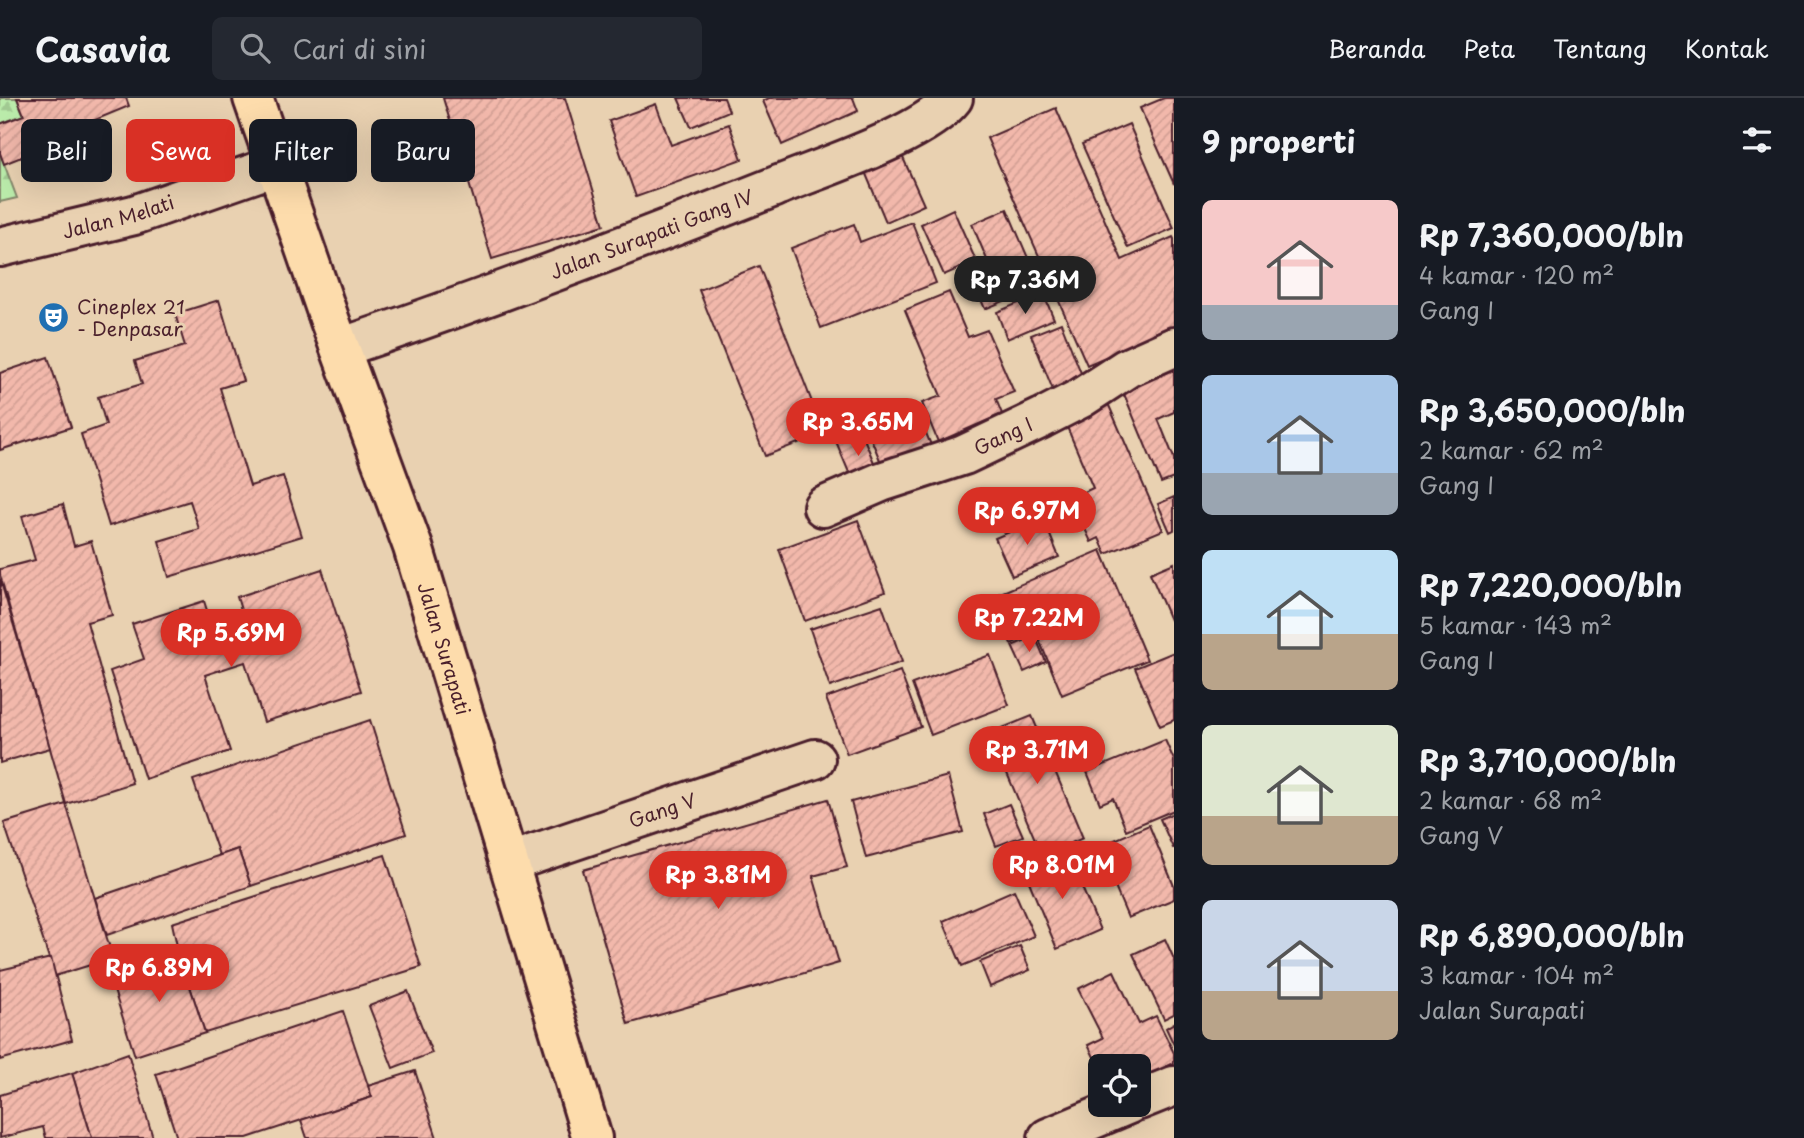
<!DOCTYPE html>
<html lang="id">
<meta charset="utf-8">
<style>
:root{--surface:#171b24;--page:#242831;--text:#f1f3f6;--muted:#9ea1a6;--line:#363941;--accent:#d93025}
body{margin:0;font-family:"Playpen Sans",sans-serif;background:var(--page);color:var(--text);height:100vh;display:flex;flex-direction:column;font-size:26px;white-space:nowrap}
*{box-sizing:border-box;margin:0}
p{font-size:23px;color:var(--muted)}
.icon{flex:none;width:38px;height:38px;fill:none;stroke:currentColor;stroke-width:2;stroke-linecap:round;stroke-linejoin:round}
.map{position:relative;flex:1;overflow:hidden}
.sheet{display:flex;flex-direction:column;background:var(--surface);width:630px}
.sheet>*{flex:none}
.top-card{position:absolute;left:21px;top:21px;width:665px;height:63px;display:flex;gap:14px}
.fabs{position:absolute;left:1088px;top:956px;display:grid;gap:14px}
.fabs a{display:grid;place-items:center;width:63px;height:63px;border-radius:10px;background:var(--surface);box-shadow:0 7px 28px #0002;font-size:35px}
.price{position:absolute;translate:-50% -60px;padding:0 16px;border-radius:24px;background:var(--accent);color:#fff;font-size:23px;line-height:46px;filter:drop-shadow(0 2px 4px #0008)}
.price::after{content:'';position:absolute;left:50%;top:42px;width:21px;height:16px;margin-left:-10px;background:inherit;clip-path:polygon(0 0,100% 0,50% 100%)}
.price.on{background:#222;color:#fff}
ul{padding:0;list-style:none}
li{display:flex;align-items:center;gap:21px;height:175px;padding:0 28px}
li span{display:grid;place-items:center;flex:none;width:196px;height:140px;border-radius:10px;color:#555}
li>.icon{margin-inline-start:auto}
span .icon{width:84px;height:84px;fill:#fffc;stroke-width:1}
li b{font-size:30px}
h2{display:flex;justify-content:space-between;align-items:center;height:84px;padding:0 28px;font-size:30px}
.tag{padding:0 24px;border-radius:10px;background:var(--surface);box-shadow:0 7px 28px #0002;font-size:24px;line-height:63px}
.tag.on{background:var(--accent);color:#fff}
header{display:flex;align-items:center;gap:42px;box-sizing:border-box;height:98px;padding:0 35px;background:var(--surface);border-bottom:2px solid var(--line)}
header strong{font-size:33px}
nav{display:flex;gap:38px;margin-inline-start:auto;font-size:24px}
.search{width:490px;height:63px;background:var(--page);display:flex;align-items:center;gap:18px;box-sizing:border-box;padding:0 24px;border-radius:10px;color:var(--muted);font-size:26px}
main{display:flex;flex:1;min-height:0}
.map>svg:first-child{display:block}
.forest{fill:url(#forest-firs);stroke:#82856a;stroke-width:2}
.building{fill:url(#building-hatch);stroke:#4a1f2b;stroke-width:2}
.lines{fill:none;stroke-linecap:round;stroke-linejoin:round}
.minor-casing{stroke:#4a1f2b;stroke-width:44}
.major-casing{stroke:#4a1f2b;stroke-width:44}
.minor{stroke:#e9d1b1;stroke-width:38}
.major{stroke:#fddcac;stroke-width:38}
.labels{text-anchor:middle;stroke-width:6;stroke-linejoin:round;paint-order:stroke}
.street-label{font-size:19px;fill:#4a1f2b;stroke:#e9d1b1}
.poi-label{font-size:19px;fill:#4a1f2b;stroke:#e9d1b1;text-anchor:start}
</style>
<header>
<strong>Casavia</strong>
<div class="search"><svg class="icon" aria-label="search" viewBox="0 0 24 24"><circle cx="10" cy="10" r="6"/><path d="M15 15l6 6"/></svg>Cari di sini</div>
<nav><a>Beranda</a><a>Peta</a><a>Tentang</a><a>Kontak</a></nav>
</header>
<main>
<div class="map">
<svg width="1174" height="1040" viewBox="0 0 1174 1040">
<defs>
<pattern id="forest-firs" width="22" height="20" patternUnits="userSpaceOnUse" patternTransform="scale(1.75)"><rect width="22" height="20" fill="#baebaa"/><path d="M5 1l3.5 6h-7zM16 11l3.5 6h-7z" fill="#a1c992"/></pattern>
<pattern id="building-hatch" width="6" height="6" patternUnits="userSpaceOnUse" patternTransform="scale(1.75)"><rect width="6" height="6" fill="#f2b8ab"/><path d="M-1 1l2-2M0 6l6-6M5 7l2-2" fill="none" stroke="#d19e93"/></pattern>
</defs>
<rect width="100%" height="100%" fill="#e9d1b1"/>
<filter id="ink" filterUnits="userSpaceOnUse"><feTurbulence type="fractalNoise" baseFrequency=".0143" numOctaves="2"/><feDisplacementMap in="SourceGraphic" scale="14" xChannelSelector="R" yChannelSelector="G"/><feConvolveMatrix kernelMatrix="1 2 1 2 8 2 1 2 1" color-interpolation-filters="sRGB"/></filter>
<g filter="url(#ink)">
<g class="forest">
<polygon points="0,0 17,0 24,17 0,26"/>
<polygon points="0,55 17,100 0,104"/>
</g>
<g class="building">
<polygon points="17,0 126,0 129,8 61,36 64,42 4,66 0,55 0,26 24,17"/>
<polygon points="443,0 565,0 604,127 492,161"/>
<polygon points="678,0 724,0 729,13 691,29"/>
<polygon points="769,0 853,0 858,13 782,47 763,3"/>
<polygon points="1164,0 1174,0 1174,86 1140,10"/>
<polygon points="656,6 671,47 729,26 742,61 636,99 609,23"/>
<polygon points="1056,10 1122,162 1173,139 1174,141 1174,229 1087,267 987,40"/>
<polygon points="1129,26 1174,130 1128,150 1082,46"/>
<polygon points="900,53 924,107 886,124 863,69"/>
<polygon points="953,111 976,163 944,177 921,126"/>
<polygon points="1007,111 1040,188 985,211 969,173 988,164 972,126"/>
<polygon points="912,124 936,185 821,230 791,150 854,126 860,144"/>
<polygon points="759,168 824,335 765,358 699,192"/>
<polygon points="949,194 968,239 987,232 1014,294 996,301 1002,316 938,344 922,305 941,298 905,212"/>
<polygon points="1043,195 1054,221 1007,241 997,214"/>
<polygon points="219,202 243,283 220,290 250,388 283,378 302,438 169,479 159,443 199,431 190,403 109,428 81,336 106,327 98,299 142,286 135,263 185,248 175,216"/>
<polygon points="1061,225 1083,280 1053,292 1031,237"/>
<polygon points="48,259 71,329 0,352 0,275"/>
<polygon points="1174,261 1174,314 1158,321 1174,360 1174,380 1161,385 1119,284"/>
<polygon points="1107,303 1163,432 1106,456 1099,440 1091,444 1071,400 1093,390 1064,322"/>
<polygon points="918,316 931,347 882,367 869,336"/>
<polygon points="860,331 880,379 855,389 835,341"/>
<polygon points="1174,399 1174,432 1170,434 1158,406"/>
<polygon points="63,406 74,448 91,443 112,517 87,524 132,685 66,706 0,477 0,471 35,462 22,418"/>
<polygon points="1043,420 1059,459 1012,478 995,440"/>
<polygon points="858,422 885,494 805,523 779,451"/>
<polygon points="1101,452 1147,562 1062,597 1036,534 1011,546 991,499"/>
<polygon points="1174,465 1174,521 1170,522 1150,475"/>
<polygon points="322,471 361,593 264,624 245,564 205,577 230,653 145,681 110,573 144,561 132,526 204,503 210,522 241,512 237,499"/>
<polygon points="0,481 50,650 0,665"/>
<polygon points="882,507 902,564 830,589 810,531"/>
<polygon points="1035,538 1046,564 1024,574 1012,548"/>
<polygon points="1174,554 1174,622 1160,628 1135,570"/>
<polygon points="990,557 1009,607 931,637 912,586"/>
<polygon points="900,573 921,629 847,656 826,600"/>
<polygon points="1032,618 1083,740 1042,758 990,635"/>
<polygon points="370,622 406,736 251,788 238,751 219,757 193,682"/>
<polygon points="1165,642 1174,662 1174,712 1126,732 1113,700 1100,706 1087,674"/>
<polygon points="948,678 963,734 866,760 851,704"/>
<polygon points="828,701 847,769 813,778 839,865 628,926 583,772"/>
<polygon points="66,706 113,860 55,878 4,725"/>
<polygon points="1009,706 1023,738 996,748 984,716"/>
<polygon points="1174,715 1174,750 1173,750 1160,721"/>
<polygon points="1149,727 1174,788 1174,801 1128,820 1098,749"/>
<polygon points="238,751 251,788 107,837 95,800"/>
<polygon points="1068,756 1100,832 1057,851 1025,774"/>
<polygon points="385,757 421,869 205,935 177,848 172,825"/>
<polygon points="1014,792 1034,838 962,868 943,823"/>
<polygon points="1165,841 1174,861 1174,916 1164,921 1133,856"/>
<polygon points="177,848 205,935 135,958 111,883 157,869 152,855"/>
<polygon points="1020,848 1030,872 990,889 980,864"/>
<polygon points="51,860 72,942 0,962 0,872"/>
<polygon points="1114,873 1139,926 1156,918 1174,955 1174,965 1139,982 1139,968 1101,968 1101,973 1088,947 1103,940 1078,891"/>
<polygon points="408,893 432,955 393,970 369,908"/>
<polygon points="343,913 372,999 247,1040 177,1040 156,976"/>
<polygon points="1174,925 1174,947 1166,930"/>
<polygon points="128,955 153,1040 92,1040 72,975"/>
<polygon points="415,973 437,1040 307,1040 301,1022 372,999 368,988"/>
<polygon points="72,975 92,1040 46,1040 43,1029 0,1040 0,997"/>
</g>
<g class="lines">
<defs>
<g id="minor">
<path id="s1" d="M0,149L134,117L275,68"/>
<path id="s2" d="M340,250C486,201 630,146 774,89C820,70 925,37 953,0"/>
<path id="s3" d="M823,409L881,384L964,357L1042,320L1081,300L1127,270L1174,249"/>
<path id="s4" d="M510,764L815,661"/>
<polyline points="1139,1002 1174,988"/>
<polyline points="1048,1040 1129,1006"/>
</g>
<g id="major">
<path id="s5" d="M253,0L330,223L413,449L592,1040"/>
</g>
</defs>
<use href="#minor" class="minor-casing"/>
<use href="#major" class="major-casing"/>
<use href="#minor" class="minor"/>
<use href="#major" class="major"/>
</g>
</g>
<defs>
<symbol id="theatre-disc" viewBox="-11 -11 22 22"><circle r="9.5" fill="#1f6fb2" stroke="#e9d1b1"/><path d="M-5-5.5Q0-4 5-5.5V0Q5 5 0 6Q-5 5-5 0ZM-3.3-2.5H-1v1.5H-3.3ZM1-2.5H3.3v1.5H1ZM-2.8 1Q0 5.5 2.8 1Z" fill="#fff"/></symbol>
</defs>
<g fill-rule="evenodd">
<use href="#theatre-disc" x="36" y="202" width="35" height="35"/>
</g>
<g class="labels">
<g class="street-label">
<text dy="7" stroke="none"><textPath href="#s1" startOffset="122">Jalan Melati</textPath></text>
<text dy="7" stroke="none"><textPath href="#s2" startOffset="332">Jalan Surapati Gang IV</textPath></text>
<text dy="7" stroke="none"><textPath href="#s3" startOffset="194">Gang I</textPath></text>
<text dy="7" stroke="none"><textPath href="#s5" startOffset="583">Jalan Surapati</textPath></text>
<text dy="7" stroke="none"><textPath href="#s4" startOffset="161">Gang V</textPath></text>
</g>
<g class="poi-label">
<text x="77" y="216">Cineplex 21<tspan x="77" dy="22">- Denpasar</tspan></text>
</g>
</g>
</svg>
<div class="fabs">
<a><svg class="icon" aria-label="locate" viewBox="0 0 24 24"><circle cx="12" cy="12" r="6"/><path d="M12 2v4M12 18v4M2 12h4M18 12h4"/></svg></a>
</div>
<b class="price on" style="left:1025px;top:218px">Rp 7.36M</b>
<b class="price" style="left:858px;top:360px">Rp 3.65M</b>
<b class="price" style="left:1027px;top:449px">Rp 6.97M</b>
<b class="price" style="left:1029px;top:556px">Rp 7.22M</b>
<b class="price" style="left:231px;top:571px">Rp 5.69M</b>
<b class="price" style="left:1037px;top:688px">Rp 3.71M</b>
<b class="price" style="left:1062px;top:803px">Rp 8.01M</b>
<b class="price" style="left:718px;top:813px">Rp 3.81M</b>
<b class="price" style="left:159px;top:906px">Rp 6.89M</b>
<div class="top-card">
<a class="tag">Beli</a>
<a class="tag on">Sewa</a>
<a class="tag">Filter</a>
<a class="tag">Baru</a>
</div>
</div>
<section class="sheet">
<h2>9 properti<svg class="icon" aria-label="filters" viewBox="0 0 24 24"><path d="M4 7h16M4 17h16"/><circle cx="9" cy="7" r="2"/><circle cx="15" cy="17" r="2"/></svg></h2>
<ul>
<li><span style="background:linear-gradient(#f6c9c9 75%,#9aa5b1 0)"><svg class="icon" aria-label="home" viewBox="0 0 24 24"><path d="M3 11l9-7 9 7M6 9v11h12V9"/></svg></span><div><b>Rp 7,360,000/bln</b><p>4 kamar · 120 m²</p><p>Gang I</p></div></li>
<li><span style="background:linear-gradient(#a9c7e8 70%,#9aa5b1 0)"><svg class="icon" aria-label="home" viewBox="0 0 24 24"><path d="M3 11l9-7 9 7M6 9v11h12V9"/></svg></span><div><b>Rp 3,650,000/bln</b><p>2 kamar · 62 m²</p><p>Gang I</p></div></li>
<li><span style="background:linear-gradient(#bfe0f5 60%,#b9a48a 0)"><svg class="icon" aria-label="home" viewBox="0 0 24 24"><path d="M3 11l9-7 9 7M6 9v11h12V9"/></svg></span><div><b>Rp 7,220,000/bln</b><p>5 kamar · 143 m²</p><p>Gang I</p></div></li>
<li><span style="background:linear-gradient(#dfe7d0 65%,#b9a48a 0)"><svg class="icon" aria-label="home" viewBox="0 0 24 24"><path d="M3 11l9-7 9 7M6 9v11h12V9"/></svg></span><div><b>Rp 3,710,000/bln</b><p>2 kamar · 68 m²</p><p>Gang V</p></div></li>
<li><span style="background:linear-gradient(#c9d6e8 65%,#b9a48a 0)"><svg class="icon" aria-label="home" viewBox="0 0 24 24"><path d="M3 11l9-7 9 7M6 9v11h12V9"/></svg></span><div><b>Rp 6,890,000/bln</b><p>3 kamar · 104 m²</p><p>Jalan Surapati</p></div></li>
</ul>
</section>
</main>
